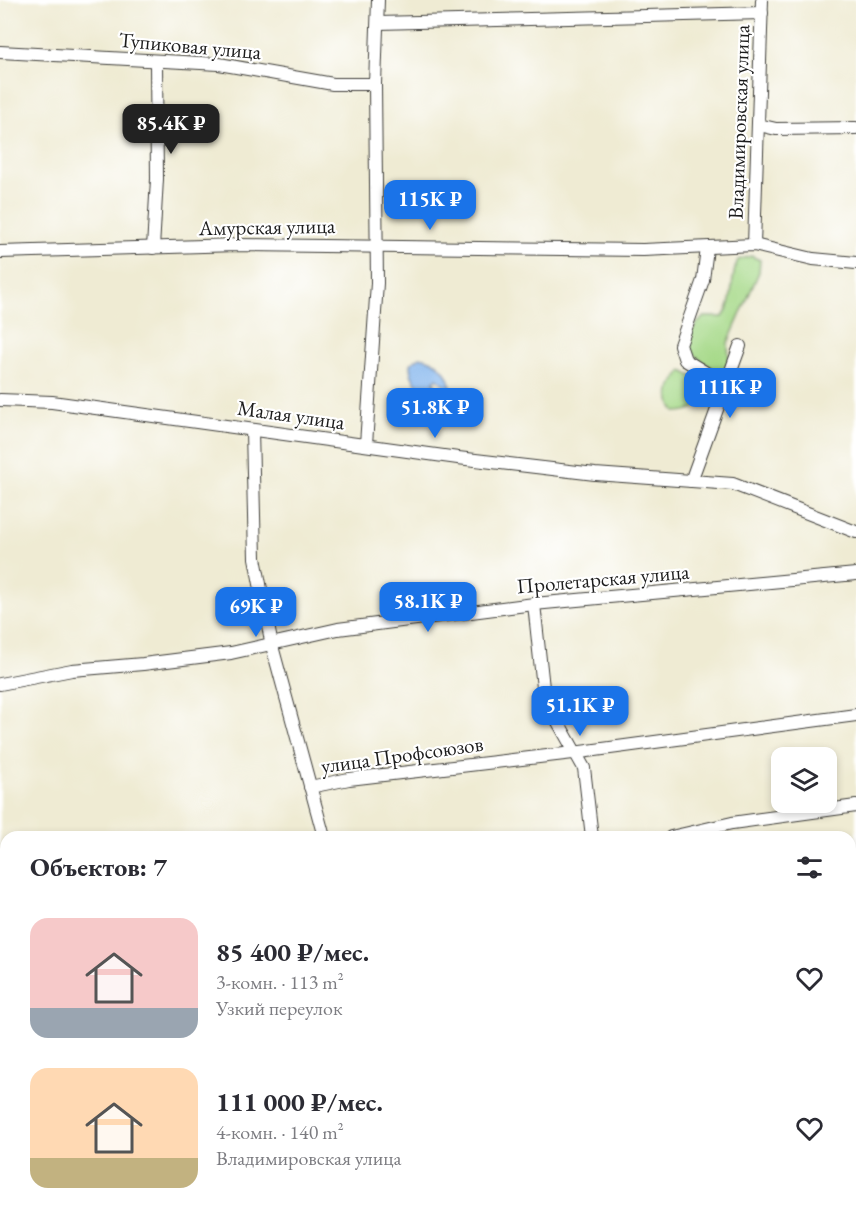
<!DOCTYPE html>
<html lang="ru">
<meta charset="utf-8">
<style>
:root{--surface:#fff;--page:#f7f7f7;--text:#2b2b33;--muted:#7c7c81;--accent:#1a73e8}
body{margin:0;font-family:"EB Garamond",serif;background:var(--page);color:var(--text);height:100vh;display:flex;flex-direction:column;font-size:22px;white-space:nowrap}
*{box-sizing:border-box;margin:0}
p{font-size:20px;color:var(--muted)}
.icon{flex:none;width:33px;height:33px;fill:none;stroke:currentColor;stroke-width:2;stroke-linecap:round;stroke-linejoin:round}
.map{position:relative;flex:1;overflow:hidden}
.drawer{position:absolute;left:0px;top:831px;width:856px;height:386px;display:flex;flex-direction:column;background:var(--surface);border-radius:18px 18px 0 0;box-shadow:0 3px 9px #0003}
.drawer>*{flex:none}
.buttons{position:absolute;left:771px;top:747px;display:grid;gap:12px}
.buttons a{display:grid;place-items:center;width:66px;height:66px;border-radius:12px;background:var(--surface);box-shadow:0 3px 9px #0003;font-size:30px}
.price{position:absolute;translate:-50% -51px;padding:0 14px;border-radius:12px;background:var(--accent);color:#fff;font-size:20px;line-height:39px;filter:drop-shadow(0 2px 3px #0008)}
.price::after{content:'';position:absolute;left:50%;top:36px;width:18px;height:14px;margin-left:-9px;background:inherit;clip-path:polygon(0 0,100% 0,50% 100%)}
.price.on{background:#222;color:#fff}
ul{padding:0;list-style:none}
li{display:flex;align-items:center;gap:18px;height:150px;padding:0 30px}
li span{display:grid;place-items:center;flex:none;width:168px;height:120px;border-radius:18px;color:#555}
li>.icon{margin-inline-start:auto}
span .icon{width:72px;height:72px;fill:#fffc;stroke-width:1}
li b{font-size:26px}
h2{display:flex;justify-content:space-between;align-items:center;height:72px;padding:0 30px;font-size:26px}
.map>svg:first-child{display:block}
.green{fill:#a6d988;stroke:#617a52;stroke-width:1.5}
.water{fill:#7fb2ec;stroke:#4e6784;stroke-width:1.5}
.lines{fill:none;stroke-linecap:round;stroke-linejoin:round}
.lane-casing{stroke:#3c3b37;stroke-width:8}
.street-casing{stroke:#3c3b37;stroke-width:14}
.path{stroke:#3c3b37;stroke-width:2;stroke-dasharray:4.5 4.5;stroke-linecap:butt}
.lane{stroke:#fff;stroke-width:6}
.street{stroke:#fff;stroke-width:12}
.labels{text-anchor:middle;stroke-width:4.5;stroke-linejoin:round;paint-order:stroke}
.street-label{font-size:21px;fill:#1c1c1c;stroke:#fff}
</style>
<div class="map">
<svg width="856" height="1216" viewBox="0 0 856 1216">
<rect width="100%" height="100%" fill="#fff"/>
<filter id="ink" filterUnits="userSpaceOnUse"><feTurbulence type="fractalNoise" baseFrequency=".0167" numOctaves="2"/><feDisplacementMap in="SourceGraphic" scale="12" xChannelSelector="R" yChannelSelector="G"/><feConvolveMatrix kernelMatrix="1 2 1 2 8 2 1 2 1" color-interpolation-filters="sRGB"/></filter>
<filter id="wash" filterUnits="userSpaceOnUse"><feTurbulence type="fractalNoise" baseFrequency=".008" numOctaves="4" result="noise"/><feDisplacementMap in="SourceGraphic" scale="24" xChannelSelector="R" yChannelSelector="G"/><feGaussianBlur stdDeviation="1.35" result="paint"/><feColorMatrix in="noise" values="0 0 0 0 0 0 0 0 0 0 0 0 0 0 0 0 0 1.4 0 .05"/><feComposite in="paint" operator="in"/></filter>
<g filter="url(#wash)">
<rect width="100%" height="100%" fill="#efebd3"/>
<g class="green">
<path d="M751,256L760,260L759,272L728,343L729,362L724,374L721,373C695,359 673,343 704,317H723C735,301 729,279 738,260Z"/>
<path d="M682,371L710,386C703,404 696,412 675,412C664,395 670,386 682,371Z"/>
</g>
<path class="water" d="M420,357C439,360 449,373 452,392L437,378L434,381L438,400H430C420,388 410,381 410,364Z"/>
</g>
<g filter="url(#ink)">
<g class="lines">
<defs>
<g id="lane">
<polyline points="850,1171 856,1177"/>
<polyline points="124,1210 124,1216"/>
<polyline points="248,1210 248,1216"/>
<polyline points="555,1210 555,1216"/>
<polyline points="681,1210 681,1216"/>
<polyline points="799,1210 800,1216"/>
</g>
<g id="street">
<polyline points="378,23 762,13"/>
<polyline points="0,52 219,64 333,84 375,84"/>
<polyline points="759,125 776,129 856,128"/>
<polyline points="754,245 762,0"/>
<polyline points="153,248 157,179 156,62"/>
<polyline points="707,248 703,280 680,345 685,360 726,385"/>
<polyline points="0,252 237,245 643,250 754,245 813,259 856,263"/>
<polyline points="0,400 52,402 458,458 595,474 733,484 856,532"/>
<polyline points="252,430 255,558 272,646 324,837"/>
<polyline points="366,444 377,283 375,84 378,0"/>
<polyline points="691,481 740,346"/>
<polyline points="534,604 544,697 584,768 592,837"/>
<polyline points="0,684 72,670 143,664 231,653 338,629 534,604 856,574"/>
<polyline points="310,787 349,779 573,753 856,715"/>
<polyline points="671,837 732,823 856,806"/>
<polyline points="0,908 6,909"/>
<polyline points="850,1075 856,1075"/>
<polyline points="0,1077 6,1077"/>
</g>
</defs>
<use href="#lane" class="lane-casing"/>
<use href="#street" class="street-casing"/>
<g class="path">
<polyline points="850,1112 856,1112"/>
<polyline points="0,1113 6,1113"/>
<polyline points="850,1124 856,1124"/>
</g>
<use href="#lane" class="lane"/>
<use href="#street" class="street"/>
</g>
</g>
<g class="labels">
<g class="street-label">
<text transform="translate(190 46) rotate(5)" y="7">Тупиковая улица</text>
<text transform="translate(739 122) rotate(-88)" y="7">Владимировская улица</text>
<text transform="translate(267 227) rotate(-1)" y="7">Амурская улица</text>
<text transform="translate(291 415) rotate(8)" y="7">Малая улица</text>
<text transform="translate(603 579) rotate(-5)" y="7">Пролетарская улица</text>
<text transform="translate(402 755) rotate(-8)" y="7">улица Профсоюзов</text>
</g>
</g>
</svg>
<div class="buttons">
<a><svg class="icon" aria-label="layers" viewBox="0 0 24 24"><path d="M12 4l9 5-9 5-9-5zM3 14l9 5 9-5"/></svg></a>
</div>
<b class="price on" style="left:171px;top:155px">85.4K ₽</b>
<b class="price" style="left:430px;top:231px">115K ₽</b>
<b class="price" style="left:730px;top:419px">111K ₽</b>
<b class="price" style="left:435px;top:439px">51.8K ₽</b>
<b class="price" style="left:428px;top:633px">58.1K ₽</b>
<b class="price" style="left:256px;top:638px">69K ₽</b>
<b class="price" style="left:580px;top:737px">51.1K ₽</b>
<section class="drawer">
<h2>Объектов: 7<svg class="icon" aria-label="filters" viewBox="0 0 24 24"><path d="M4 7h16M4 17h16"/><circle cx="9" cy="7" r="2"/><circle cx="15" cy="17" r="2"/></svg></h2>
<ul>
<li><span style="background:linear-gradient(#f6c9c9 75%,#9aa5b1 0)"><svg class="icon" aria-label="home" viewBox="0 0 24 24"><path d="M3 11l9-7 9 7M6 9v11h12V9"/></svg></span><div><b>85 400 ₽/мес.</b><p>3-комн. · 113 m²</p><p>Узкий переулок</p></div><svg class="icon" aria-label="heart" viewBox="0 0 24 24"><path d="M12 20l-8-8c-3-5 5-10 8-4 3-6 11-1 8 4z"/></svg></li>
<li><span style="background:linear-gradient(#ffd9b3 75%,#c2b280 0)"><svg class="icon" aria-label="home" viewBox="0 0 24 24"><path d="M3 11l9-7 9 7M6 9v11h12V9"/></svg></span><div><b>111 000 ₽/мес.</b><p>4-комн. · 140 m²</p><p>Владимировская улица</p></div><svg class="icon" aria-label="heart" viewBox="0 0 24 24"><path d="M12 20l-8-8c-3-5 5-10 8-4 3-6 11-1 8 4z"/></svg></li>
</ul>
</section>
</div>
